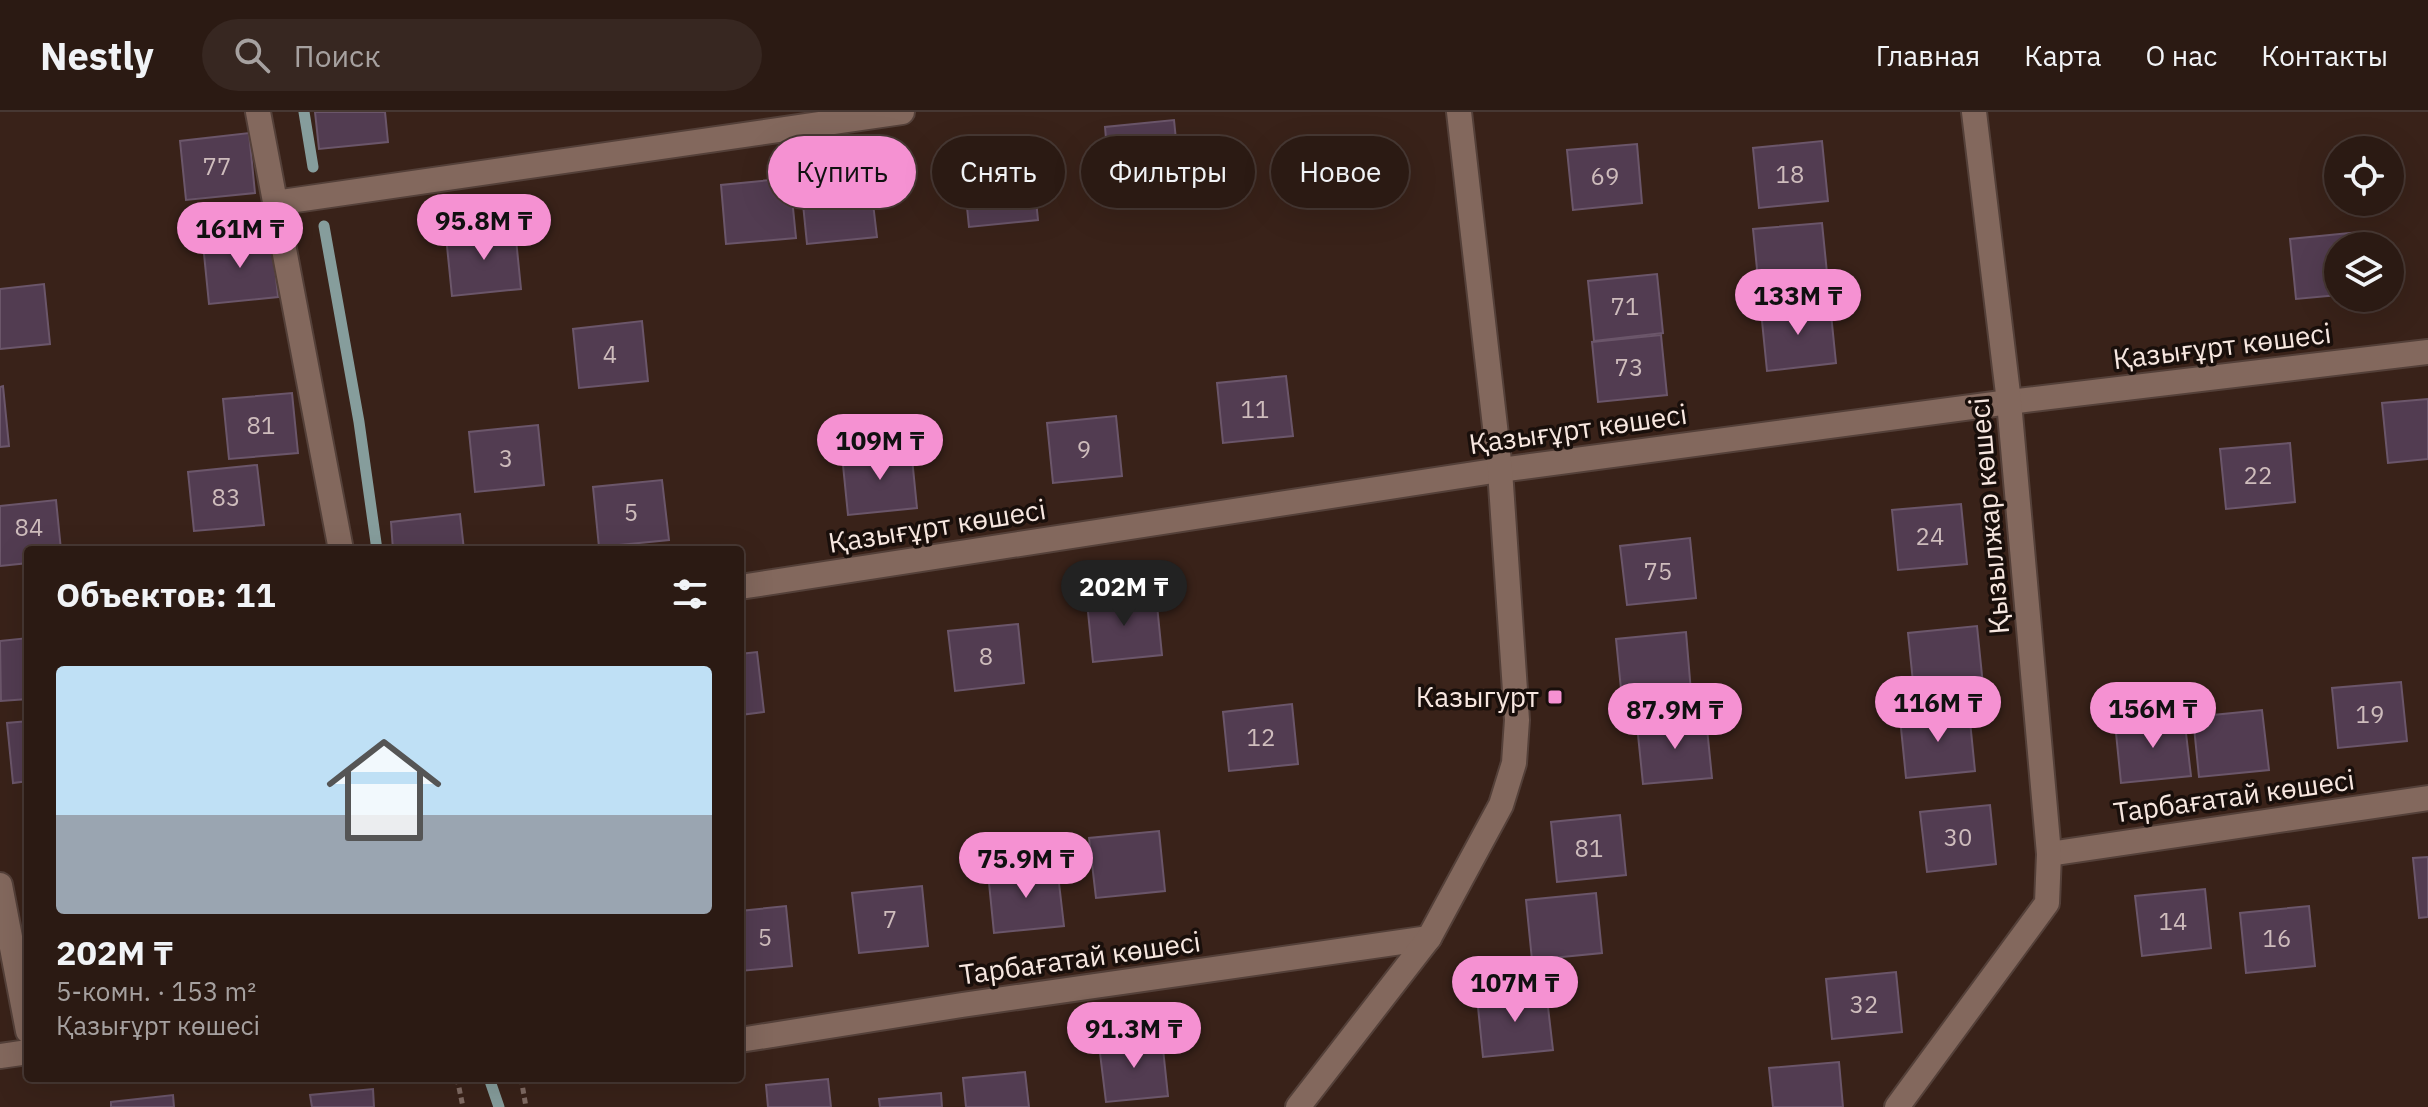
<!DOCTYPE html>
<html lang="ru">
<meta charset="utf-8">
<style>
:root{--surface:#2b1a13;--page:#372721;--text:#f1f3f6;--muted:#a6a1a0;--line:#473833;--accent:#f591d2}
body{margin:0;font-family:"IBM Plex Sans",sans-serif;background:var(--page);color:var(--text);height:100vh;display:flex;flex-direction:column;font-size:30px;white-space:nowrap}
*{box-sizing:border-box;margin:0}
p{font-size:26px;color:var(--muted)}
.icon{flex:none;width:44px;height:44px;fill:none;stroke:currentColor;stroke-width:2;stroke-linecap:round;stroke-linejoin:round}
.map{position:relative;flex:1;overflow:hidden}
.sheet{position:absolute;left:24px;top:434px;width:720px;height:536px;display:flex;flex-direction:column;background:var(--surface);border-radius:8px;box-shadow:0 8px 32px #0002,0 0 0 2px var(--line)}
.sheet>*{flex:none}
.guide{position:absolute;left:768px;top:24px;width:760px;height:72px;display:flex;gap:16px}
.controls{position:absolute;left:2324px;top:24px;display:grid;gap:16px}
.controls a{display:grid;place-items:center;width:80px;height:80px;border-radius:50%;background:var(--surface);box-shadow:0 8px 32px #0002,0 0 0 2px var(--line);font-size:40px}
.price{position:absolute;translate:-50% -68px;padding:0 18px;border-radius:28px;background:var(--accent);color:#111;font-size:26px;line-height:52px;filter:drop-shadow(0 2px 4px #0008)}
.price::after{content:'';position:absolute;left:50%;top:48px;width:24px;height:18px;margin-left:-12px;background:inherit;clip-path:polygon(0 0,100% 0,50% 100%)}
.price.active{background:#222;color:#fff}
ul{padding:0;list-style:none}
li{display:grid;align-content:center;gap:16px;height:424px;padding:0 32px}
li+li{border-top:2px solid var(--line)}
li span{display:grid;place-items:center;height:248px;border-radius:8px;color:#555}
li>.icon{margin-inline-start:auto}
span .icon{width:144px;height:144px;fill:#fffc;stroke-width:1}
li b{font-size:34px}
h2{display:flex;justify-content:space-between;align-items:center;height:96px;padding:0 32px;font-size:34px}
.pill{padding:0 28px;border-radius:36px;background:var(--surface);box-shadow:0 8px 32px #0002,0 0 0 2px var(--line);font-size:28px;line-height:72px}
.pill.active{background:var(--accent);color:#111}
header{display:flex;align-items:center;gap:48px;box-sizing:border-box;height:112px;padding:0 40px;background:var(--surface);border-bottom:2px solid var(--line)}
header strong{font-size:38px}
nav{display:flex;gap:44px;margin-inline-start:auto;font-size:28px}
.search{width:560px;height:72px;background:var(--page);display:flex;align-items:center;gap:20px;box-sizing:border-box;padding:0 28px;border-radius:44px;color:var(--muted);font-size:30px}
.map>svg:first-child{display:block}
.lines{fill:none;stroke-linecap:round;stroke-linejoin:round}
.stream{stroke:#869d9c;stroke-width:11}
.building{fill:#523c51;stroke:#6b566a;stroke-width:2}
.minor-casing{stroke:#544039;stroke-width:28}
.path{stroke:#806b63;stroke-width:5;stroke-dasharray:6 4;stroke-linecap:butt}
.minor{stroke:#83685d;stroke-width:24}
.poi-dot{fill:#f591d2;stroke:#190f0b;stroke-width:3}
.labels{text-anchor:middle;stroke-width:7;stroke-linejoin:round;paint-order:stroke}
.number-label{font-size:24px;fill:#cebcbc}
.street-label{font-size:28px;fill:#f7e7e0;stroke:#190f0b}
.poi-label{font-size:28px;fill:#f7e7e0;stroke:#190f0b;text-anchor:end}
</style>
<header>
<strong>Nestly</strong>
<div class="search"><svg class="icon" aria-label="search" viewBox="0 0 24 24"><circle cx="10" cy="10" r="6"/><path d="M15 15l6 6"/></svg>Поиск</div>
<nav><a>Главная</a><a>Карта</a><a>О нас</a><a>Контакты</a></nav>
</header>
<div class="map">
<svg width="2428" height="995" viewBox="0 0 2428 995">
<rect width="100%" height="100%" fill="#392219"/>
<g class="lines">
<g class="stream">
<polyline points="304,0 313,55"/>
<polyline points="324,114 359,310 377,438"/>
<polyline points="489,966 499,995"/>
</g>
</g>
<g class="building">
<polygon points="315,0 385,0 388,30 319,37"/>
<polygon points="1174,8 1180,67 1110,75 1105,15"/>
<polygon points="249,21 255,81 186,88 180,29"/>
<polygon points="1822,29 1828,89 1759,96 1753,36"/>
<polygon points="1637,32 1642,91 1573,98 1567,38"/>
<polygon points="1032,48 1038,108 969,115 963,55"/>
<polygon points="790,66 796,126 726,132 721,73"/>
<polygon points="870,66 877,125 807,132 801,72"/>
<polygon points="1822,111 1828,171 1759,177 1753,117"/>
<polygon points="515,117 521,177 452,184 446,124"/>
<polygon points="2359,120 2360,134 2338,134 2338,183 2296,187 2290,127"/>
<polygon points="272,125 278,185 209,192 203,132"/>
<polygon points="1657,162 1663,221 1594,229 1588,169"/>
<polygon points="44,172 50,232 0,237 0,177"/>
<polygon points="1830,192 1836,251 1767,259 1761,199"/>
<polygon points="642,209 648,269 579,276 573,217"/>
<polygon points="1661,223 1667,283 1598,290 1592,230"/>
<polygon points="1286,264 1293,324 1223,331 1217,271"/>
<polygon points="3,274 9,334 0,335 0,275"/>
<polygon points="292,281 298,341 229,347 223,287"/>
<polygon points="2428,287 2428,347 2388,351 2382,291"/>
<polygon points="1116,304 1122,364 1053,371 1047,311"/>
<polygon points="538,313 544,373 475,380 469,320"/>
<polygon points="2290,331 2295,390 2226,397 2220,337"/>
<polygon points="911,336 917,396 848,403 842,343"/>
<polygon points="257,353 264,413 194,419 188,360"/>
<polygon points="662,368 669,428 599,435 593,375"/>
<polygon points="56,388 61,438 28,438 28,451 0,454 0,394"/>
<polygon points="1961,392 1967,452 1898,458 1892,398"/>
<polygon points="460,402 464,438 393,438 391,410"/>
<polygon points="1690,426 1696,486 1627,493 1620,434"/>
<polygon points="1156,483 1162,543 1093,550 1087,490"/>
<polygon points="1018,512 1024,571 955,579 948,519"/>
<polygon points="1977,514 1983,573 1914,580 1908,521"/>
<polygon points="1686,520 1691,580 1622,587 1616,527"/>
<polygon points="28,526 28,587 1,589 0,529"/>
<polygon points="757,540 764,600 740,603 740,542"/>
<polygon points="2401,570 2407,629 2338,636 2332,576"/>
<polygon points="1292,592 1298,652 1229,659 1223,600"/>
<polygon points="2262,598 2269,658 2199,665 2193,605"/>
<polygon points="1969,599 1975,659 1906,666 1900,606"/>
<polygon points="2184,604 2191,664 2121,671 2115,611"/>
<polygon points="1706,606 1712,666 1643,672 1637,613"/>
<polygon points="28,609 28,669 13,671 7,611"/>
<polygon points="1990,693 1996,752 1927,760 1920,700"/>
<polygon points="1620,703 1626,763 1557,770 1551,710"/>
<polygon points="1159,719 1165,779 1096,786 1089,726"/>
<polygon points="2428,745 2428,805 2419,806 2413,746"/>
<polygon points="1057,754 1064,814 994,821 988,761"/>
<polygon points="922,774 928,834 859,841 852,781"/>
<polygon points="2205,777 2211,836 2142,844 2135,784"/>
<polygon points="1596,781 1602,841 1532,848 1526,788"/>
<polygon points="786,794 792,854 740,859 740,799"/>
<polygon points="2309,794 2315,854 2246,861 2240,801"/>
<polygon points="1896,860 1902,920 1832,927 1826,867"/>
<polygon points="1546,878 1553,938 1483,945 1477,885"/>
<polygon points="1162,927 1168,984 1106,990 1099,933"/>
<polygon points="1839,950 1843,995 1773,995 1769,956"/>
<polygon points="1025,960 1029,995 966,995 963,966"/>
<polygon points="828,967 831,995 768,995 766,973"/>
<polygon points="373,977 374,995 312,995 310,983"/>
<polygon points="941,981 942,995 880,995 879,987"/>
<polygon points="173,983 174,995 111,995 111,990"/>
</g>
<g class="lines">
<defs>
<g id="minor">
<polyline points="258,0 341,438"/>
<polyline points="275,91 902,0"/>
<polyline points="740,475 1500,358 2009,290 2428,240"/>
<polyline points="2049,742 2428,686"/>
<polyline points="0,773 28,919"/>
<polyline points="740,928 962,893 1429,826"/>
<polyline points="0,944 28,940"/>
<polyline points="1298,995 1429,826 1501,693 1514,651 1517,608 1500,358 1459,0"/>
<polyline points="1897,995 2047,791 2049,742 2009,290 1974,0"/>
</g>
</defs>
<use href="#minor" class="minor-casing"/>
<g class="path">
<polyline points="457,966 463,995"/>
<polyline points="521,966 526,995"/>
</g>
<use href="#minor" class="minor"/>
</g>
<rect class="poi-dot" x="1547" y="577" width="16" height="16" rx="4"/>
<g class="labels">
<g class="number-label">
<text x="217" y="63">77</text>
<text x="1790" y="71">18</text>
<text x="1605" y="73">69</text>
<text x="1625" y="203">71</text>
<text x="610" y="251">4</text>
<text x="1629" y="264">73</text>
<text x="1255" y="306">11</text>
<text x="261" y="322">81</text>
<text x="1084" y="346">9</text>
<text x="506" y="355">3</text>
<text x="2258" y="372">22</text>
<text x="226" y="394">83</text>
<text x="631" y="409">5</text>
<text x="29" y="424">84</text>
<text x="1930" y="433">24</text>
<text x="1658" y="468">75</text>
<text x="986" y="553">8</text>
<text x="2370" y="611">19</text>
<text x="1261" y="634">12</text>
<text x="1958" y="734">30</text>
<text x="1589" y="745">81</text>
<text x="890" y="816">7</text>
<text x="2173" y="818">14</text>
<text x="765" y="834">5</text>
<text x="2277" y="835">16</text>
<text x="1864" y="901">32</text>
</g>
<g class="street-label">
<text transform="translate(2222 234) rotate(-7)" y="10">Қазығұрт көшесі</text>
<text transform="translate(1578 317) rotate(-8)" y="10">Қазығұрт көшесі</text>
<text transform="translate(1989 404) rotate(-95)" y="10">Қызылжар көшесі</text>
<text transform="translate(937 414) rotate(-9)" y="10">Қазығұрт көшесі</text>
<text transform="translate(2234 684) rotate(-8)" y="10">Тарбағатай көшесі</text>
<text transform="translate(1080 846) rotate(-8)" y="10">Тарбағатай көшесі</text>
</g>
<g class="poi-label">
<text x="1539" y="595">Казыгурт</text>
</g>
</g>
</svg>
<div class="controls">
<a><svg class="icon" aria-label="locate" viewBox="0 0 24 24"><circle cx="12" cy="12" r="6"/><path d="M12 2v4M12 18v4M2 12h4M18 12h4"/></svg></a>
<a><svg class="icon" aria-label="layers" viewBox="0 0 24 24"><path d="M12 4l9 5-9 5-9-5zM3 14l9 5 9-5"/></svg></a>
</div>
<b class="price" style="left:484px;top:150px">95.8M ₸</b>
<b class="price" style="left:240px;top:158px">161M ₸</b>
<b class="price" style="left:1798px;top:225px">133M ₸</b>
<b class="price" style="left:880px;top:370px">109M ₸</b>
<b class="price active" style="left:1124px;top:516px">202M ₸</b>
<b class="price" style="left:1938px;top:632px">116M ₸</b>
<b class="price" style="left:2153px;top:638px">156M ₸</b>
<b class="price" style="left:1675px;top:639px">87.9M ₸</b>
<b class="price" style="left:1026px;top:788px">75.9M ₸</b>
<b class="price" style="left:1515px;top:912px">107M ₸</b>
<b class="price" style="left:1134px;top:958px">91.3M ₸</b>
<div class="guide">
<a class="pill active">Купить</a>
<a class="pill">Снять</a>
<a class="pill">Фильтры</a>
<a class="pill">Новое</a>
</div>
<section class="sheet">
<h2>Объектов: 11<svg class="icon" aria-label="filters" viewBox="0 0 24 24"><path d="M4 7h16M4 17h16"/><circle cx="9" cy="7" r="2"/><circle cx="15" cy="17" r="2"/></svg></h2>
<ul>
<li><span style="background:linear-gradient(#bfe0f5 60%,#9aa5b1 0)"><svg class="icon" aria-label="home" viewBox="0 0 24 24"><path d="M3 11l9-7 9 7M6 9v11h12V9"/></svg></span><div><b>202M ₸</b><p>5-комн. · 153 m²</p><p>Қазығұрт көшесі</p></div></li>
</ul>
</section>
</div>
